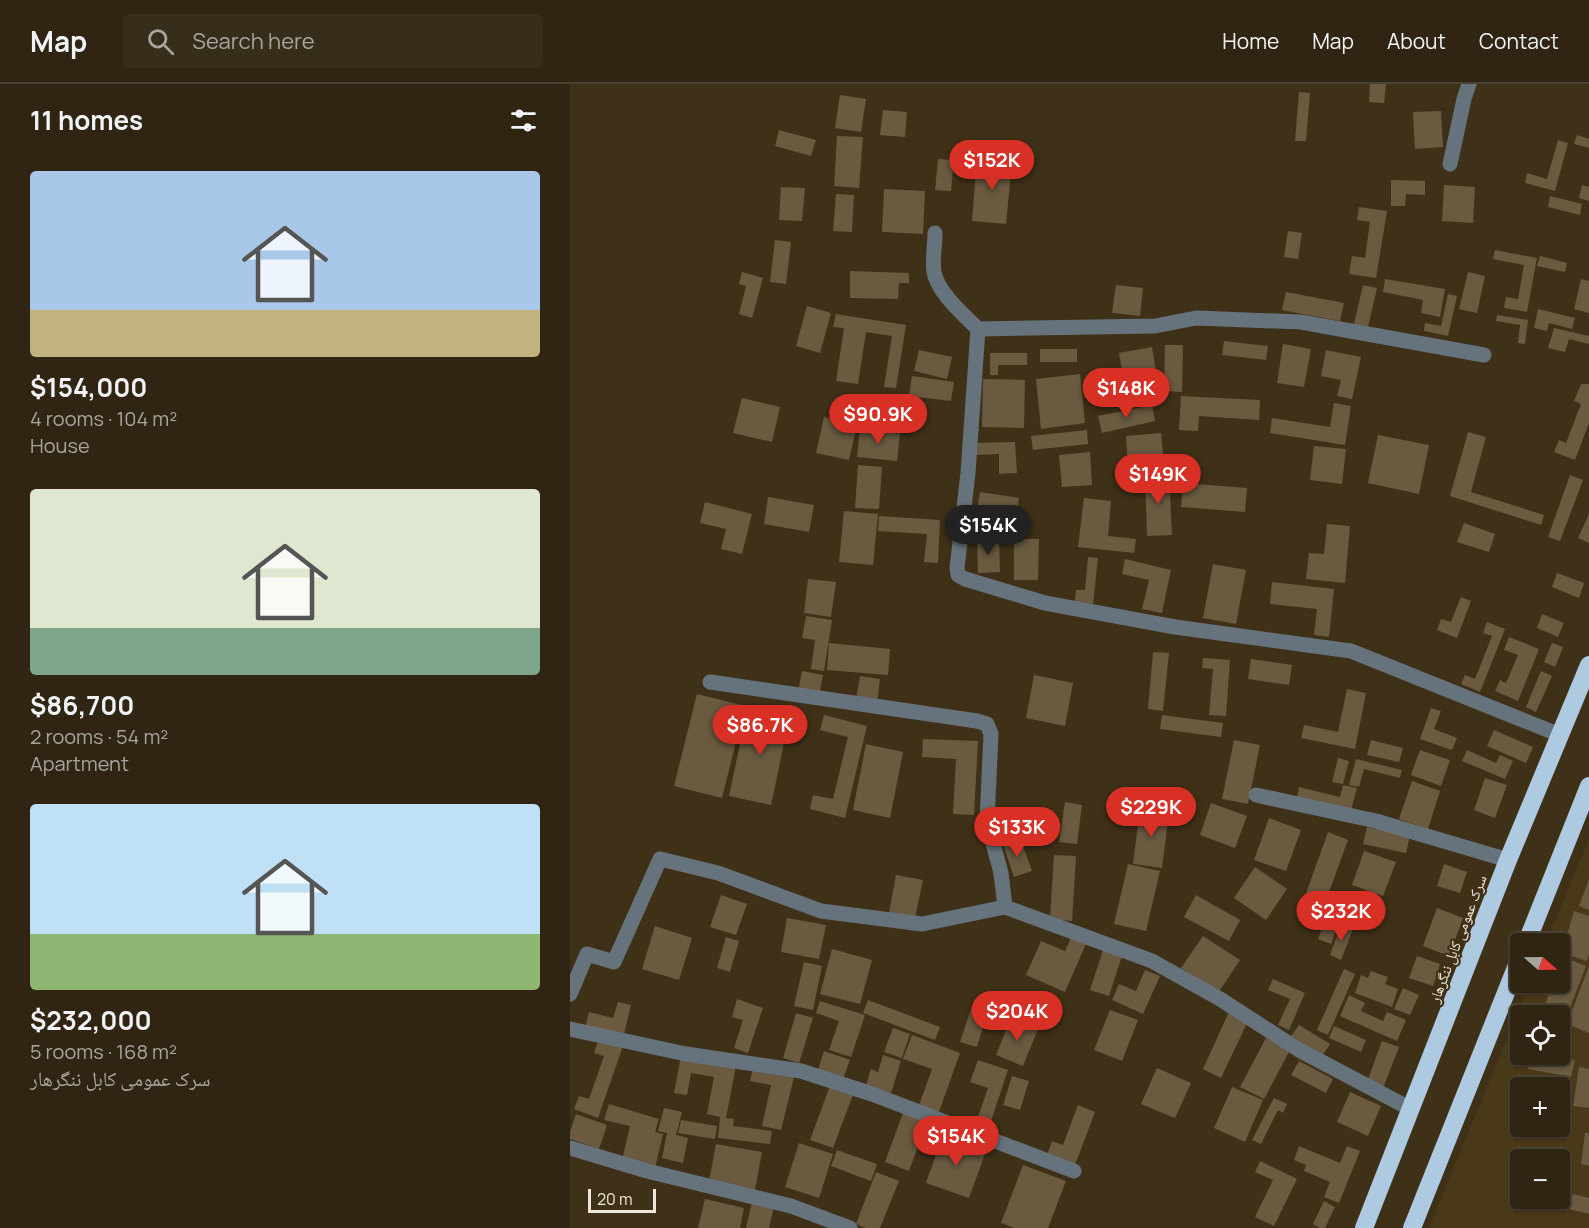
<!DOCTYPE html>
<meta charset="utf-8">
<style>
:root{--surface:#2f2512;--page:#372d1b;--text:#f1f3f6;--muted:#a7a59f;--line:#4a4232;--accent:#d93025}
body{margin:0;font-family:Manrope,"Noto Naskh Arabic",sans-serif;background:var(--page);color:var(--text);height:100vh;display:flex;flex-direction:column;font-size:22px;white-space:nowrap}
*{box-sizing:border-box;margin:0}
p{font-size:20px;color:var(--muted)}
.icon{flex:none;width:33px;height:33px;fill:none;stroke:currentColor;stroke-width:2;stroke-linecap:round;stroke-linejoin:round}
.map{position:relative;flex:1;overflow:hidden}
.sheet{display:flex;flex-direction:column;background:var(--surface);width:570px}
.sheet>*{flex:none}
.needle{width:39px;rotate:110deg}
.controls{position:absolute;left:940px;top:849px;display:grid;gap:12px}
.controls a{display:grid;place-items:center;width:60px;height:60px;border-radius:6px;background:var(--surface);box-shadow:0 2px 4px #0004,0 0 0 2px var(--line);font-size:30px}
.scale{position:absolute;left:18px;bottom:15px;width:68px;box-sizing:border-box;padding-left:6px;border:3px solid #eee6d7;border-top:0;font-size:16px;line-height:21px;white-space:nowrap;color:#eee6d7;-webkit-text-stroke:4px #3f3118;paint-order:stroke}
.price{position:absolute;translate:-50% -51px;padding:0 14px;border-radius:21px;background:var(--accent);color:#fff;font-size:20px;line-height:39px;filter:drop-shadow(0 2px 3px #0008)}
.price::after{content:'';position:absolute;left:50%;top:36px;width:18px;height:14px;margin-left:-9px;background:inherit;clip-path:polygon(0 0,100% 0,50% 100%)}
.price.selected{background:#222;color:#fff}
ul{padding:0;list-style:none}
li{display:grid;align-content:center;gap:12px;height:318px;padding:0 30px}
li span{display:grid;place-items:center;height:186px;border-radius:6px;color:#555}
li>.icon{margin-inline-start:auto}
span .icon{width:108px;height:108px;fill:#fffc;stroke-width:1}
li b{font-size:26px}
h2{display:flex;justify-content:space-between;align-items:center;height:72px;padding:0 30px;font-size:26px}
header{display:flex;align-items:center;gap:36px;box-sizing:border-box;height:84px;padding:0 30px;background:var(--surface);border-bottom:2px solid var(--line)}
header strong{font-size:28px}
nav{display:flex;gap:33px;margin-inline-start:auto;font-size:21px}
.search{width:420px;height:54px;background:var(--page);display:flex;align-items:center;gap:15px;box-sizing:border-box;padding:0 21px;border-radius:6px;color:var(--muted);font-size:22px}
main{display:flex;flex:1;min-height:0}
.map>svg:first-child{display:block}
.built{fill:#4a3918;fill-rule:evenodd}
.building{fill:#695a40}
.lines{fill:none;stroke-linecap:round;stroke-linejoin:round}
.minor{stroke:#67737c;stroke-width:15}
.highway{stroke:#adcae0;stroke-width:18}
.labels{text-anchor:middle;stroke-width:4.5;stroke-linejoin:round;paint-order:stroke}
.street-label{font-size:15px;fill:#eee6d7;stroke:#3f3118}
</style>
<header>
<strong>Map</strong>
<div class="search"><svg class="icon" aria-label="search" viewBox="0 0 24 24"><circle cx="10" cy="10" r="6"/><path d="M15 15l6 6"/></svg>Search here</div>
<nav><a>Home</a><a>Map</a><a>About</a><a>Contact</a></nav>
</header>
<main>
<section class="sheet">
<h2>11 homes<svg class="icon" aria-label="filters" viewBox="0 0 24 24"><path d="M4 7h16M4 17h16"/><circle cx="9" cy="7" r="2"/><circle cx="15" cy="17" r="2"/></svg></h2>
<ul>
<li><span style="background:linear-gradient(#a9c7e8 75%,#c2b280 0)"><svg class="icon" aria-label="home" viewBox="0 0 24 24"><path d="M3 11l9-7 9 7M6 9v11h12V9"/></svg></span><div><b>$154,000</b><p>4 rooms · 104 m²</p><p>House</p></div></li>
<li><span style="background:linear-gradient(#dfe7d0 75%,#7fa58c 0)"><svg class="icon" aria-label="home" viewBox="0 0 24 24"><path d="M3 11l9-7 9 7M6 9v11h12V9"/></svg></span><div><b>$86,700</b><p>2 rooms · 54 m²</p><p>Apartment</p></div></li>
<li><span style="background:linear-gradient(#bfe0f5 70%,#8fb573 0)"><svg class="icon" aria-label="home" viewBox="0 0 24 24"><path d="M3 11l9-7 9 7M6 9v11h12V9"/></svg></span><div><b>$232,000</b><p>5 rooms · 168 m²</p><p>سرک عمومی کابل ننگرهار</p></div></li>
</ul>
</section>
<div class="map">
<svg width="1019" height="1144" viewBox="0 0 1019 1144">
<rect width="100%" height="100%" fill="#3f3118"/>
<path class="built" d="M1019,755V1144H859L960,899L990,898V860L976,859ZM951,932H990V970H951ZM951,1004H990V1042H951ZM951,1076H990V1114H951Z"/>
<g class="building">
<polygon points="800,0 816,0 814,19 799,18"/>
<polygon points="729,8 740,9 736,57 725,57"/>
<polygon points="270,11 296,15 291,48 265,44"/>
<polygon points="313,26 337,28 335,53 310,51"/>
<polygon points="871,27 873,63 845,65 843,28"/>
<polygon points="209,46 246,56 241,72 205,62"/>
<polygon points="1007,51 1019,55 1019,64 1004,60"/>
<polygon points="267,52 293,53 289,104 264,102"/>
<polygon points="988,56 998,59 985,107 955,99 957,89 977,95"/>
<polygon points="368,75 384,76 381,107 365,106"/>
<polygon points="407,75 442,78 436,140 402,137"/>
<polygon points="821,96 855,97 855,111 836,110 835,122 821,122"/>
<polygon points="874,101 905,103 903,139 872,137"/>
<polygon points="1012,101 1019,103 1019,117 1009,114"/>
<polygon points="211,103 235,104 232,137 209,136"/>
<polygon points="314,105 355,107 353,150 312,148"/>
<polygon points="266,110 284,111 282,148 263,147"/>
<polygon points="980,112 1012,120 1010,131 978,123"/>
<polygon points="789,123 817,127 806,194 779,190 782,172 795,174 800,138 787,136"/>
<polygon points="718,147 732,149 728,175 714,173"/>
<polygon points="205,156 221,158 216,200 200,198"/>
<polygon points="925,166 967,174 957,228 934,224 936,213 948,215 954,181 923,175"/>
<polygon points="970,172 997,179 995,188 967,182"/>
<polygon points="280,187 339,189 339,199 329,199 328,215 280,214"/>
<polygon points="172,188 193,194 182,234 169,230 176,202 169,200"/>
<polygon points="898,188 915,192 907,229 889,225"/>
<polygon points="815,195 875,205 870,233 851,229 853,216 813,208"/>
<polygon points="1011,195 1019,197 1019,229 1004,225"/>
<polygon points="546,201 573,204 570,232 542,229"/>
<polygon points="793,201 807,204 798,243 784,240"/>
<polygon points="716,208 774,219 770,237 712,226"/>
<polygon points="878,210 887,212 878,252 854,247 855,239 871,242"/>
<polygon points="237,222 261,229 250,269 226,262"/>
<polygon points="968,225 1005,234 1002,245 979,239 977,247 964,244"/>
<polygon points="266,230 336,241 326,304 314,303 322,252 296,248 288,300 266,297 274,244 263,243"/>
<polygon points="927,231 958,236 955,260 948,259 950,241 926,237"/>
<polygon points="984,244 1019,252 1019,260 999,255 995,268 978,264"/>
<polygon points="654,257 698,262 696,276 652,271"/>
<polygon points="713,260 741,265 734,303 707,299"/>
<polygon points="595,261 613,261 612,308 594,307"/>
<polygon points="582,263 590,312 557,317 549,269"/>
<rect x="470" y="265" width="37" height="13"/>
<polygon points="349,266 382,273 377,295 344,287"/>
<polygon points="756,266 791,273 782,315 767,312 771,296 751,292"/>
<polygon points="420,269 457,269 457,281 428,281 428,291 420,291"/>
<polygon points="510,290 515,339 471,345 466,295"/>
<polygon points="342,292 384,298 381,317 339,312"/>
<polygon points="413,295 455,296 454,344 412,343"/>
<polygon points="1011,300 1019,300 1019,339 1005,376 984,368 989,356 996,359 1011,320 1004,317"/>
<polygon points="611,312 690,316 689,336 629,332 628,347 609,346"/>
<polygon points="172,314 210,323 202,358 163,349"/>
<polygon points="764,319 781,322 775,361 700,349 702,334 760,343"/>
<polygon points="582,321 585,337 532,349 528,332"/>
<polygon points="254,333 287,341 279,376 246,369"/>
<polygon points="290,344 330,349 327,377 287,373"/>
<polygon points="517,346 518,360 463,366 461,352"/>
<polygon points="898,348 916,353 901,408 974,431 971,441 880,412"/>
<polygon points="591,349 594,379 558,382 556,352"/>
<polygon points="808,351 859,361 849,410 798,399"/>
<polygon points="445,358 447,389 429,390 429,370 406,371 406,359"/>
<polygon points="744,362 776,365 772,400 740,396"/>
<polygon points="520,368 522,401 492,403 489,371"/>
<polygon points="288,381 312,383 309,425 285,424"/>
<polygon points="599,389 602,451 577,452 575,390"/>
<polygon points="1000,391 1013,396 990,457 978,453"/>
<polygon points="613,399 677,404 675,428 611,423"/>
<polygon points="410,408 449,414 445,440 423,436 425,427 407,425"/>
<polygon points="198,413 244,421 239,448 194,440"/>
<polygon points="514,414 541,417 538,452 566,455 564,469 508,463"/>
<polygon points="135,418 182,430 172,470 151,465 156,445 130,439"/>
<polygon points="274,427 308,430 303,481 269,478"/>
<polygon points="1019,430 1019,459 1008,454"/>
<polygon points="309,432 370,436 368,479 354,478 357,450 308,447"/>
<polygon points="894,439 925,450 919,468 887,458"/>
<polygon points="757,440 780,442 775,499 736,495 739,469 754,470"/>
<polygon points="429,454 430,488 408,489 407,455"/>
<polygon points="444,455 469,455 468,496 444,496"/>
<polygon points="518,473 528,474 523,520 505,518 506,506 515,506"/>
<polygon points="555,475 601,486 592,529 572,525 579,496 552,490"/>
<polygon points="643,480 676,486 666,540 633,534"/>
<polygon points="987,489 1014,499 1009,514 982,503"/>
<polygon points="238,495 266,498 261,533 234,529"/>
<polygon points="702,498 764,505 759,553 744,551 747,525 700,520"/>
<polygon points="891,513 901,517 887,554 867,546 871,535 881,538"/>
<polygon points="972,530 994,539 988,553 967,544"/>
<polygon points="236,532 262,536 254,587 241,585 245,556 232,554"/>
<polygon points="917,538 935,545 910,608 891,600 895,591 905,595 922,552 913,549"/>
<polygon points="939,553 969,565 948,617 925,607 930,596 936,599 948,571 934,566"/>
<polygon points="259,559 320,565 318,591 257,586"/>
<polygon points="982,559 993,563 985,583 974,578"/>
<polygon points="583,568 599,569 593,627 578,625"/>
<polygon points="633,574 660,576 656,632 639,631 643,585 632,584"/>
<polygon points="681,575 722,581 719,601 678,595"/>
<polygon points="232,587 253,591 249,612 228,608"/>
<polygon points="971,587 982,592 966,628 956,623"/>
<polygon points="464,591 503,599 495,642 456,634"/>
<polygon points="290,592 310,595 307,619 286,616"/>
<polygon points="777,605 796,609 785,665 731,654 734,641 768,648"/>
<polygon points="127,610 175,622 152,714 104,702"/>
<polygon points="178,622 220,631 201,721 159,712"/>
<polygon points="861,624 871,627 864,645 887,654 882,666 850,655"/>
<polygon points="254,631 297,642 275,734 240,725 243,711 263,715 278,653 250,646"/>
<polygon points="592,631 653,639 651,653 590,645"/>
<polygon points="924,646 963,663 956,679 917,662"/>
<polygon points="353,655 408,657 404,731 383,730 386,675 352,673"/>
<polygon points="664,656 690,661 678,720 652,715"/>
<polygon points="801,656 833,664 829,678 797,671"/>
<polygon points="296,660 333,668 320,734 283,726"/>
<polygon points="850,666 880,676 871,702 841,691"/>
<polygon points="897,666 926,679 930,671 943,677 935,695 892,677"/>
<polygon points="768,674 779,677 773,700 762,698"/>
<polygon points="786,675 832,686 830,694 794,685 789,703 779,701"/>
<polygon points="915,694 937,701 925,734 904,726"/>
<polygon points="842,697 870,707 858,745 829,735"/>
<polygon points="773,701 787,704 781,726 727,713 729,703 770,713"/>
<polygon points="495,718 512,721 507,760 489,758"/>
<polygon points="641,719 677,732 665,764 630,751"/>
<polygon points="570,724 599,728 592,784 563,780"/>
<polygon points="699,734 731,746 716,787 684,776"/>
<polygon points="797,743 840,752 836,769 793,760"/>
<polygon points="758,748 778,756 755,819 735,812"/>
<polygon points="450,754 462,787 444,793 433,760"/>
<polygon points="794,767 826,778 813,812 782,801"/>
<polygon points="484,771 506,772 502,837 480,835"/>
<polygon points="558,780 590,787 576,847 544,840"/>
<polygon points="874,780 897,788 890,809 867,802"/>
<polygon points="685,783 717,805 696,836 664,814"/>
<polygon points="326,791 353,796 345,834 319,829"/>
<polygon points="1019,795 1019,826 1009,822"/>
<polygon points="151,811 177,820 166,851 140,843"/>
<polygon points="626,811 670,836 659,857 614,833"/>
<polygon points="762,817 775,822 761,860 748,855"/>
<polygon points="867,824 893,834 879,872 853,862"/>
<polygon points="1004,827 1019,832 1019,870 1017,877 992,869"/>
<polygon points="217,834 256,841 249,875 211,868"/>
<polygon points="771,841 783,845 771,876 760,871"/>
<polygon points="85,842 122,854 109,896 72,885"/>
<polygon points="633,852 670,876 648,909 611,884"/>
<polygon points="156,853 169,857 160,888 147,884"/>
<polygon points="501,854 516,860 495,908 456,891 471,857 495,867"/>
<polygon points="262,865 302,876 290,920 250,910"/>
<polygon points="533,866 552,872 539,912 520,906"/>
<polygon points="847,872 870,880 863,902 839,894"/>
<polygon points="993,873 1016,882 990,950 990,932 971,932 983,898 990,898 990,881"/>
<polygon points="234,878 252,882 243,926 224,922"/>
<polygon points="1019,882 1019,949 997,940"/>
<polygon points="774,885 785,890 758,951 747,946"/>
<polygon points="575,886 590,892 573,930 542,916 549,900 566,907"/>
<polygon points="801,887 818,893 815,900 828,905 822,923 785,909 791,891 798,894"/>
<polygon points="703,895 735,909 719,946 708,941 720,915 698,906"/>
<polygon points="833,904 849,911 840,931 824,925"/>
<polygon points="779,911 795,919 791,927 813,937 817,928 836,936 827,957 770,932"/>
<polygon points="167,915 193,924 178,969 164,964 173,936 162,933"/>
<polygon points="298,916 370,943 365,956 293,929"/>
<polygon points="250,917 295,931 281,973 259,966 269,937 246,929"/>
<polygon points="48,918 61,921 53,954 15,944 19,928 43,934"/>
<polygon points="402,922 418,927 407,963 390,958"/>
<polygon points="540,926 568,936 552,977 524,966"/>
<polygon points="659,928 678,937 651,994 633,985"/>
<polygon points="226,929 243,934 229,979 213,974"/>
<polygon points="441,934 468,945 453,982 426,971"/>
<polygon points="729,941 760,960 751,974 719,955"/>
<polygon points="764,942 796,956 791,968 759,954"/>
<polygon points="323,944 340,950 332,974 314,968"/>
<polygon points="342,951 390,969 369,1028 349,1021 362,985 333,975"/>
<polygon points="29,954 53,962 28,1034 4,1025 9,1012 19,1015 34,972 24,969"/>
<polygon points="696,954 720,966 694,1015 670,1003"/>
<polygon points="812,957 829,963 813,1004 797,998"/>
<polygon points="254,967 280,976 273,995 248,986"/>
<polygon points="961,970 977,970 1005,976 1001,993 958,985"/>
<polygon points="313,971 331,977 321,1009 296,1001 301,985 308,988"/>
<polygon points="111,972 166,982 156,1034 164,1035 163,1042 202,1047 200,1060 148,1054 150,1033 137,1030 144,993 121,989 117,1011 104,1009"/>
<polygon points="408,976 438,986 420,1040 407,1036 418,1004 400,998"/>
<polygon points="729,977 763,995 756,1009 721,991"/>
<polygon points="184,980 225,989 211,1046 192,1042 201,1001 180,997"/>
<polygon points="1009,983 1019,985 1019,1024 1003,1022"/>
<polygon points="587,984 621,999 605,1034 571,1020"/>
<polygon points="442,992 459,997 450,1026 433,1021"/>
<polygon points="261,999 284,1008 263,1064 240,1056"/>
<polygon points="662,1003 693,1016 675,1058 644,1044"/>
<polygon points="780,1008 811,1022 798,1052 767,1038"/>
<polygon points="704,1014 717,1020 713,1029 708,1026 691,1060 682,1056"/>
<polygon points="39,1020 89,1035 85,1048 93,1050 85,1084 52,1076 60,1042 34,1036"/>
<polygon points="508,1021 525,1028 505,1081 477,1071 482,1057 493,1061"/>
<polygon points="94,1024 112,1028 106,1051 118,1054 113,1079 92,1074 97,1049 88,1047"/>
<polygon points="333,1029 357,1038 339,1087 315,1078"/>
<polygon points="6,1030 37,1041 29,1065 0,1055 0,1048"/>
<polygon points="111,1036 147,1042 145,1055 108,1049"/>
<polygon points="1015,1049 1019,1049 1019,1082 1011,1080"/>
<polygon points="373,1051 416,1067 399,1114 356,1099"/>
<polygon points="229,1059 263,1070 249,1114 215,1103"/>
<polygon points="146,1060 192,1068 185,1106 139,1097"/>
<polygon points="729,1062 770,1079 777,1062 790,1067 769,1119 754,1113 760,1098 734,1087 736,1081 724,1076"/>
<polygon points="267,1066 307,1080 301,1097 261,1082"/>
<polygon points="690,1077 727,1095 704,1142 685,1133 703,1096 685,1088"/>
<polygon points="453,1081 496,1097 478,1144 445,1144 431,1139"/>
<polygon points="306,1088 329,1097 310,1144 296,1144 286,1140"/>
<polygon points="1003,1110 1019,1114 1019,1130 999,1125"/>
<polygon points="135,1115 174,1124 170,1144 128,1144"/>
<polygon points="754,1117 765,1123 755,1144 750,1144 743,1140"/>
<polygon points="182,1118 204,1123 199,1144 176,1144"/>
</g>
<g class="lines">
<g class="minor">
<polyline points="880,80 894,15 899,0"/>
<path d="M365,149C365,161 362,176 364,188C368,209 393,230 408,245L585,242L626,234L731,238L914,271"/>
<polyline points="408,245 398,389 387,484 388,491 395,495 475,519 605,543 781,567 990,651"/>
<polyline points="140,598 407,637 417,640 421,650 417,737 431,789 435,823"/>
<polyline points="686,711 806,737 938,776"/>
<polyline points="0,910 17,870 44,878 90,775 148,789 251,827 352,840 435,823 582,877 650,915 729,966 841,1025"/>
<polyline points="0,945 116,970 231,987 302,1010 504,1087"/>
<polyline points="0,1064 77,1087 221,1122 280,1144"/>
</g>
<g class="highway">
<polyline points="956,860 1019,702"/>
<polyline points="794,1144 938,776 1019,581"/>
<polyline points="842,1144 951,871"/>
</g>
</g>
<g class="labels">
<g class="street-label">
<text transform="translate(888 855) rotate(-69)" y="5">سرک عمومی کابل ننگرهار</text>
</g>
</g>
</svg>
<div class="controls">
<a><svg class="needle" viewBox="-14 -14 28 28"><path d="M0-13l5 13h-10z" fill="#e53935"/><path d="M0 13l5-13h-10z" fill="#a7a59f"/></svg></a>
<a><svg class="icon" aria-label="locate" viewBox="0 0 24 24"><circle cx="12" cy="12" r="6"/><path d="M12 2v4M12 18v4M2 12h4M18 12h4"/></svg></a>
<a>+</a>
<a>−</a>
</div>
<div class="scale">20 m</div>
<b class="price" style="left:422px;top:107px">$152K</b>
<b class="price" style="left:556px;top:335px">$148K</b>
<b class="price" style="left:308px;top:361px">$90.9K</b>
<b class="price" style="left:588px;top:421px">$149K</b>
<b class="price selected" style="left:418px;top:472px">$154K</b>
<b class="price" style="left:190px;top:672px">$86.7K</b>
<b class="price" style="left:581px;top:754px">$229K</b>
<b class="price" style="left:447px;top:774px">$133K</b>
<b class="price" style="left:771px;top:858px">$232K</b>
<b class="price" style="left:447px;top:958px">$204K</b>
<b class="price" style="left:386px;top:1083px">$154K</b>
</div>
</main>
